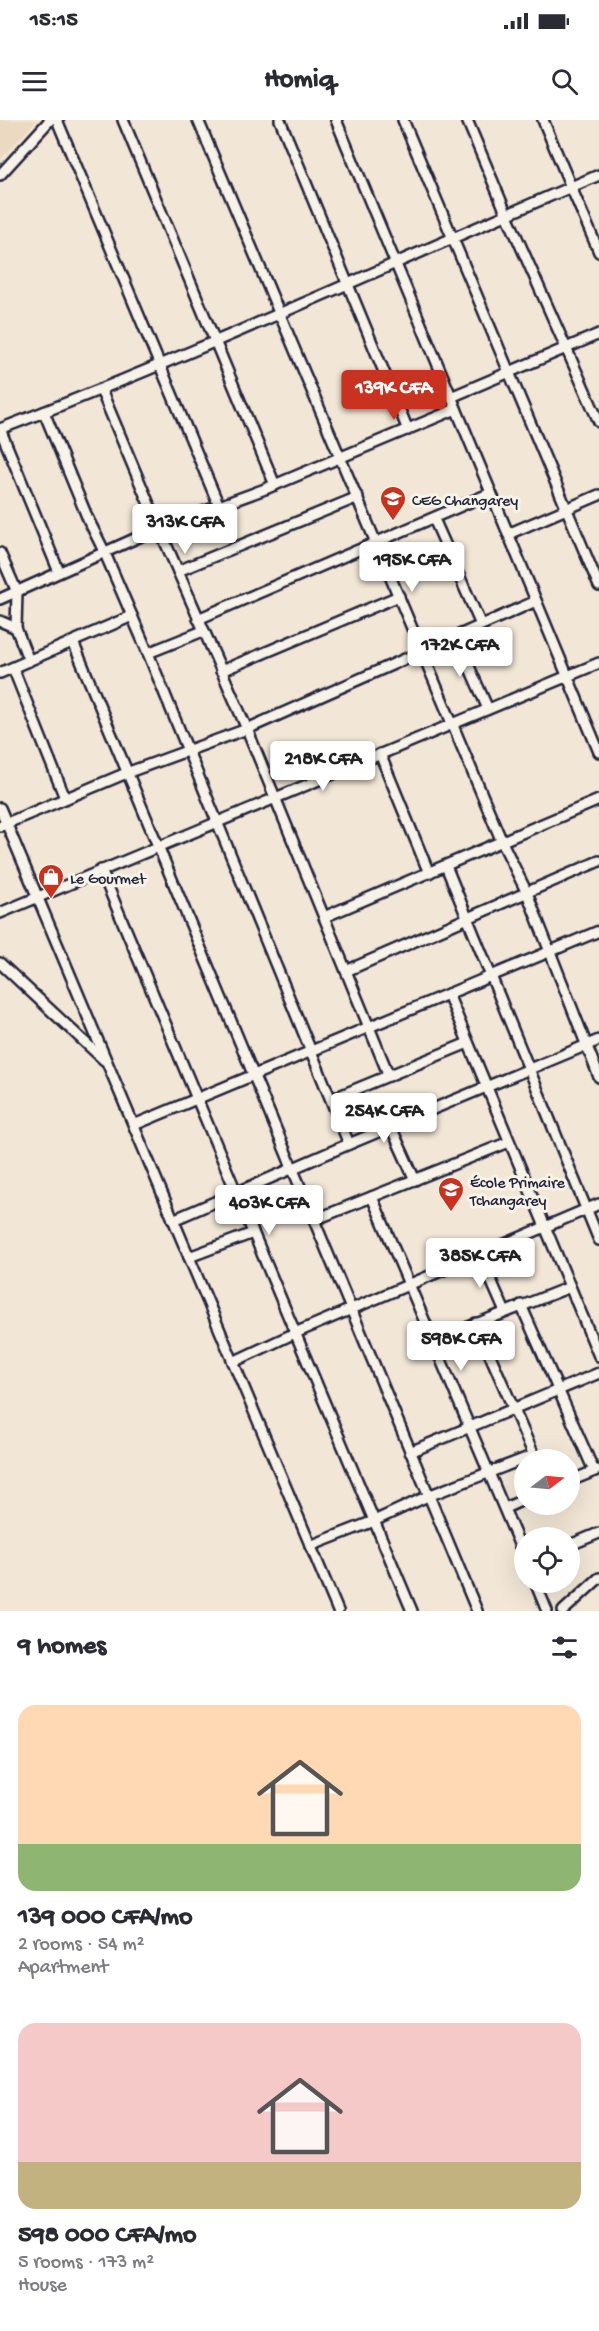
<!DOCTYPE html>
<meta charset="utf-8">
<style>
:root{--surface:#fff;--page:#f2f2f3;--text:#2b2b33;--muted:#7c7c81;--accent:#c8321e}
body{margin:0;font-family:"Gochi Hand",sans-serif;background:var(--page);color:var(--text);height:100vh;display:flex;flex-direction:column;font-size:22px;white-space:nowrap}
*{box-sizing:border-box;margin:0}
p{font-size:20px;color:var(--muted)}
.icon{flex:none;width:33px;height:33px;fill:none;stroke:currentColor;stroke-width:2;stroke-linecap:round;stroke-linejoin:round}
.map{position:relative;height:1491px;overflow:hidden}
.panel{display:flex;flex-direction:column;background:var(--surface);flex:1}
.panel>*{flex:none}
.needle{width:39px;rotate:74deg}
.buttons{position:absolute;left:514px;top:1329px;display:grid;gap:12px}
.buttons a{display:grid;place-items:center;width:66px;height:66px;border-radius:50%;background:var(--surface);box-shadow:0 6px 24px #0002;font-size:30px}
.price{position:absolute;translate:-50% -51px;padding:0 14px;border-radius:6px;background:#fff;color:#222;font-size:20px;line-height:39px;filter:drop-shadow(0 2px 3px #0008)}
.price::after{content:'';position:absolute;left:50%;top:36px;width:18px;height:14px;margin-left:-9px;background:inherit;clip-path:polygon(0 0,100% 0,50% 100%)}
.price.selected{background:var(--accent);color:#fff}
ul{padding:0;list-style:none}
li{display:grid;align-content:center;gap:12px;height:318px;padding:0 18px}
li span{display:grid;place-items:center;height:186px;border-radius:18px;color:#555}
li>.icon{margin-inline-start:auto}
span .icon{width:108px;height:108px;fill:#fffc;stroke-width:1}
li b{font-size:26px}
h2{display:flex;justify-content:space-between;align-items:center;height:72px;padding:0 18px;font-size:26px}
.status{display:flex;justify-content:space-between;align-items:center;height:42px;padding:0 30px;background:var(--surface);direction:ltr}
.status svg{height:16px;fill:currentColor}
header{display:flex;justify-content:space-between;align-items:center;height:78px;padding:0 18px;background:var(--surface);font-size:27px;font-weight:800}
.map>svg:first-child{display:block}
.built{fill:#ecd9c1}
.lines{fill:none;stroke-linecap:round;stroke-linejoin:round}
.minor-casing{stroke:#22223b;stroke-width:14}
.minor{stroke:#f7f3e8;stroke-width:9}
.labels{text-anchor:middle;stroke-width:6;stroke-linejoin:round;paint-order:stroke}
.poi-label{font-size:16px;fill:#22223b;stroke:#f7f3e8;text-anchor:start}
</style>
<div class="status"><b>15:15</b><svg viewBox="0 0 49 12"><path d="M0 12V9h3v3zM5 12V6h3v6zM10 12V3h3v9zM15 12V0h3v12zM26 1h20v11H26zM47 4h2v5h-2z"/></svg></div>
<header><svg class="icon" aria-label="menu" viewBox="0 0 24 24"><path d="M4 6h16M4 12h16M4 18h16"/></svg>Homiq<svg class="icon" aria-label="search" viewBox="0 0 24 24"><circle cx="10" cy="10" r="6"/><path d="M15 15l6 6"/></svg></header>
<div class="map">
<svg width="599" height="1491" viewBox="0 0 599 1491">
<rect width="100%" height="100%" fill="#f2e7d6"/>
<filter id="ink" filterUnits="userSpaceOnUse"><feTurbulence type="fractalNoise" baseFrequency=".0167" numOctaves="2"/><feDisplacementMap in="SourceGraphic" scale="12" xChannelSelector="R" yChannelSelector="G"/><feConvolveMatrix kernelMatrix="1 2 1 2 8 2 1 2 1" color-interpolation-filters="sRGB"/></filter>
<g filter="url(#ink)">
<polygon class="built" points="0,0 37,0 0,40"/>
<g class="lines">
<defs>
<g id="minor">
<polyline points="57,0 219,386"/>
<polyline points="123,0 275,365"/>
<polyline points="198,0 502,722 527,773 599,957"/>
<polyline points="280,0 408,310"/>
<polyline points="336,0 599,632"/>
<polyline points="403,0 599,466"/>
<polyline points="467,0 507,95 599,302"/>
<polyline points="0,55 50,0"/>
<polyline points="599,55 571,67 599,132"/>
<polyline points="101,270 159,408 247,609 389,956"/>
<polyline points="451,277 599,214"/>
<polyline points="44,292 88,399 104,431 148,533 349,1024"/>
<path d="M0,309C193,235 381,148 571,67L543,0"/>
<polyline points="0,309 59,452"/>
<polyline points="434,399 481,505"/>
<polyline points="508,414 599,375"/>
<polyline points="0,433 17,472 16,508 29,541"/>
<polyline points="178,451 358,377"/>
<polyline points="0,479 159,408 265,369 456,289"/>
<polyline points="198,499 491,373"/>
<polyline points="0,501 16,508"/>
<polyline points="456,517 488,589"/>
<polyline points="73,522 477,1491"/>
<polyline points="148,533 203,511"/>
<polyline points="13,548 65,678"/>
<polyline points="221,551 399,476"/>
<polyline points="0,553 132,496"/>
<polyline points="380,634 429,753"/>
<polyline points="0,688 338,1491"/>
<polyline points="0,706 129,652 247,609 536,481"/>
<polyline points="446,746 599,1120"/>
<polyline points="101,750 412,1491"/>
<polyline points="0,793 599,543"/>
<polyline points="324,797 599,680"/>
<polyline points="0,843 104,940"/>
<polyline points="346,851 599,741"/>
<polyline points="448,874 599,1236"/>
<polyline points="332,979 468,923"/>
<polyline points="134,1005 599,811"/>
<polyline points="391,1007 415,1060"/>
<polyline points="372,1077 525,1438"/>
<polyline points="173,1100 349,1024 599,920"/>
<polyline points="314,1100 509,1022"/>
<polyline points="480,1135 505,1192"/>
<polyline points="189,1137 253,1113"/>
<polyline points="521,1185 594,1351"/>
<polyline points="476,1203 536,1340"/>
<polyline points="433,1221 570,1167"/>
<polyline points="233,1242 295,1213 599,1084"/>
<polyline points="410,1332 599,1253"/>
<polyline points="570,1361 597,1350"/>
<polyline points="505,1388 525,1379"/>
<polyline points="570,1425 599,1413"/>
<polyline points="310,1426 374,1401 428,1376 534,1335"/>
<polyline points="535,1462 547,1491"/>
<polyline points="563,1491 599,1458"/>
</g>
</defs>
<use href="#minor" class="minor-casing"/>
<use href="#minor" class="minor"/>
</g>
</g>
<defs>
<symbol id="school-pin" viewBox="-11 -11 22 30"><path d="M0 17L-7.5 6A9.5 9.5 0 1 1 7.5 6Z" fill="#c8321e" stroke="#f7f3e8"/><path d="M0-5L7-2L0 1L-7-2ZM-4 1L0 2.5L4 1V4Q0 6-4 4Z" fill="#fff"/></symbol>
<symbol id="shop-pin" viewBox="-11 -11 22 30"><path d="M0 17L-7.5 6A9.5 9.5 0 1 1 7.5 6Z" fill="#c8321e" stroke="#f7f3e8"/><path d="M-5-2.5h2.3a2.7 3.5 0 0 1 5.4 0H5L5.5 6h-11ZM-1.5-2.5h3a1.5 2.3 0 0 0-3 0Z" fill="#fff"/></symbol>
</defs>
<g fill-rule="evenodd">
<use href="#school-pin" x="378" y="364" width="30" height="40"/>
<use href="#shop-pin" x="36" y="742" width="30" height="40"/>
<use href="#school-pin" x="436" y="1055" width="30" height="40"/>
</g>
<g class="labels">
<g class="poi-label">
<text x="412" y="385">CEG Changarey</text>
<text x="70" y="763">Le Gourmet</text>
<text x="470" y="1067">École Primaire<tspan x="470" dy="18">Tchangarey</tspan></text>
</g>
</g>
</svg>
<div class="buttons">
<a><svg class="needle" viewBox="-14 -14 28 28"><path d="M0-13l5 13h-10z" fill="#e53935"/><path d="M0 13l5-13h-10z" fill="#7c7c81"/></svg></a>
<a><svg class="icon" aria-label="locate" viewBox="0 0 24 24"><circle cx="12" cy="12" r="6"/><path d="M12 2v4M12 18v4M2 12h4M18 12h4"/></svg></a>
</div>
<b class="price selected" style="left:394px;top:301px">139K CFA</b>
<b class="price" style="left:185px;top:435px">313K CFA</b>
<b class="price" style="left:412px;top:473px">195K CFA</b>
<b class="price" style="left:460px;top:558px">172K CFA</b>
<b class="price" style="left:323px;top:672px">218K CFA</b>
<b class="price" style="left:384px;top:1024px">254K CFA</b>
<b class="price" style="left:269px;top:1116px">403K CFA</b>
<b class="price" style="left:480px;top:1169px">385K CFA</b>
<b class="price" style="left:461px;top:1252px">598K CFA</b>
</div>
<section class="panel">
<h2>9 homes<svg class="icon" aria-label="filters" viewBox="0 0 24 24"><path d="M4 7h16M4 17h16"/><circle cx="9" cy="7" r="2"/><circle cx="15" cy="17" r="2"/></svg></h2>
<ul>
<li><span style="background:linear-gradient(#ffd9b3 75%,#8fb573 0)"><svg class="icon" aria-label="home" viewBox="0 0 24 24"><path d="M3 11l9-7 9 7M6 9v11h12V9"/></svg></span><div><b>139 000 CFA/mo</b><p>2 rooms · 54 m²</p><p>Apartment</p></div></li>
<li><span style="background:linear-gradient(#f6c9c9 75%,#c2b280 0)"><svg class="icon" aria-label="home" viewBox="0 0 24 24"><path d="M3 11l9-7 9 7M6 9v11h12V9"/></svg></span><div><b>598 000 CFA/mo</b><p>5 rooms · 173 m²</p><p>House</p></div></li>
</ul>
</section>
